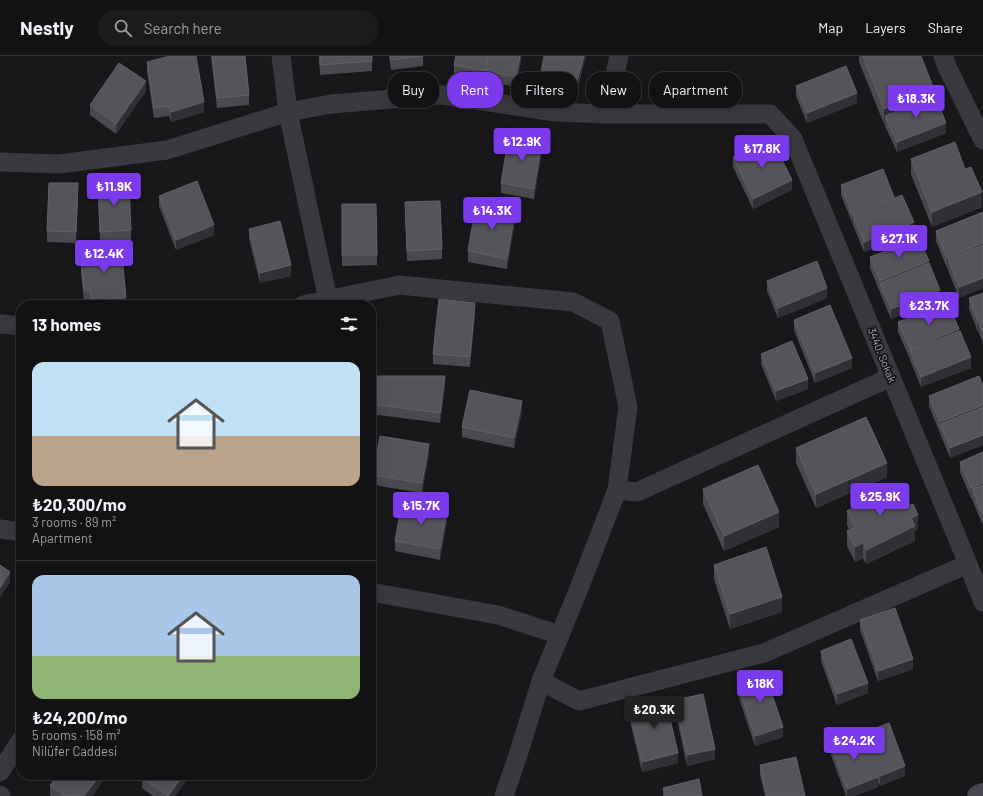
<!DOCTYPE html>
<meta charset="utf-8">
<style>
:root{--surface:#121214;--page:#1b1b1d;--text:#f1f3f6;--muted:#9c9ea0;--line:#313234;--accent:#7c3aed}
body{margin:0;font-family:Barlow,sans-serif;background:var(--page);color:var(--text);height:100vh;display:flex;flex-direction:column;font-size:15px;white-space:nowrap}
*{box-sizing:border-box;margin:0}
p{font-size:13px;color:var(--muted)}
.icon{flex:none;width:22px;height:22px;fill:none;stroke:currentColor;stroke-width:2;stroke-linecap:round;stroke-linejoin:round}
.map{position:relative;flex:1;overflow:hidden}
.sheet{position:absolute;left:16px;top:244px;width:360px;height:480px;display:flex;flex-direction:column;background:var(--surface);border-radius:16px;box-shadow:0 4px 16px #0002,0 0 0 1px var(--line)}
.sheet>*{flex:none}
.hud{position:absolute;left:388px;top:16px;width:380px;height:36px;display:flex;gap:8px}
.price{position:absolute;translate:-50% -34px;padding:0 9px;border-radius:4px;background:var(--accent);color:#fff;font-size:13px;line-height:26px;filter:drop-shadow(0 1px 2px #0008)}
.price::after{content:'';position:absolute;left:50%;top:24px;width:12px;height:9px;margin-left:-6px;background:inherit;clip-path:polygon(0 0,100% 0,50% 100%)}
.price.on{background:#222;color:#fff}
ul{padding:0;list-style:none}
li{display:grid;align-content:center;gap:8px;height:212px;padding:0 16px}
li+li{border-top:1px solid var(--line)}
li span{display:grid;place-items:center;height:124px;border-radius:12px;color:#555}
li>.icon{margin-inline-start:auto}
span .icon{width:72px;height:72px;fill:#fffc;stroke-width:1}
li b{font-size:17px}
h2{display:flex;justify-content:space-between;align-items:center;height:48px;padding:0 16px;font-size:17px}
.chip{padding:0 14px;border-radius:16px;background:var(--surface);box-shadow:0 4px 16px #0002,0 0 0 1px var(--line);font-size:14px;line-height:36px}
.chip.on{background:var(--accent);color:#fff}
header{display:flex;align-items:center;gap:24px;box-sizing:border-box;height:56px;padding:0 20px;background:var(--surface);border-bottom:1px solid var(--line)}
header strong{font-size:19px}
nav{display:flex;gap:22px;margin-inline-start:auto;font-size:14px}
.search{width:280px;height:36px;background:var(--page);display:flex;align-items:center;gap:10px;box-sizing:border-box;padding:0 14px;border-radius:16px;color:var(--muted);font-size:15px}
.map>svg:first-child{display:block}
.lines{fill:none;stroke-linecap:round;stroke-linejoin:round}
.street{stroke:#39393f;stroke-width:19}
.secondary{stroke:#47484f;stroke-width:22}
.wall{fill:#49494f}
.shaded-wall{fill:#313135}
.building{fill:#54545a;stroke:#616269}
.labels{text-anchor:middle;stroke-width:3.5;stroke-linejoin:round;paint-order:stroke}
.street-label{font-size:11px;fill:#aaadb9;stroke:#131315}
</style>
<header>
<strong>Nestly</strong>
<div class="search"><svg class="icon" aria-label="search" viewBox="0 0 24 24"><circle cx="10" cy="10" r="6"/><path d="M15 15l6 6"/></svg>Search here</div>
<nav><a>Map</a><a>Layers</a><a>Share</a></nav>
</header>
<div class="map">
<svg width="983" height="740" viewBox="0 0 983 740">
<rect width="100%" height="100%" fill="#18181a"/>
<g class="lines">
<g class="street">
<polyline points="281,0 288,56 329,249"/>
<polyline points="943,0 948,13 983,84"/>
<polyline points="606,58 619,0"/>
<polyline points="0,106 59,108 167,94 288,56 331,48 442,39 555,56 606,58 770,58 793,83 968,508 983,546"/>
<polyline points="303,249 399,229 573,246 610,265 628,351 617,434 580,530 541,625 518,699 504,740"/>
<polyline points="0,268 21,270"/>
<polyline points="617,434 637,436 891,321"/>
<polyline points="0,473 21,476"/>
<polyline points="371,536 498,559 560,579"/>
<polyline points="541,625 579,645 764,597 968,508"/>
<polyline points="0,716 21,684"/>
<polyline points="0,739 1,740"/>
</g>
<polyline class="secondary" points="978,740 983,738"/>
</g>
<g class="wall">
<polygon points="211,0 245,0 249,39 249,49 217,52"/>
<polygon points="319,0 372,0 372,15 320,19"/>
<polygon points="389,0 423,0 423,10 391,14"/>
<polygon points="456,0 522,0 516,31 486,25 486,18 485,25 454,19 454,9"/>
<polygon points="586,0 577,35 541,26 541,16"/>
<polygon points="859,0 921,0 946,77 897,96 885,70 885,67 884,68 859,6"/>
<polygon points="147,6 204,56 171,66 169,60 154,62 147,16"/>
<polygon points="796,30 857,47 807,67 796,40"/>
<polygon points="146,35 116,78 90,59 90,49"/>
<polygon points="542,95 534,143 501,137 501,127"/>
<polygon points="733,101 792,134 753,153 733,111"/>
<polygon points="911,103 965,113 982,151 932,171 911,118"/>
<polygon points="98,128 131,174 131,184 100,186"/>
<polygon points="841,129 894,143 914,176 864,196 841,139"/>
<polygon points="78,138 76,187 47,186 47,175"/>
<polygon points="159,140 214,179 176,194 159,150"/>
<polygon points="405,146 442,193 442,203 407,205"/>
<polygon points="342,148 376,148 377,209 342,210"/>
<polygon points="983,156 983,232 959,242 948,214 948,212 947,212 936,185 936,175"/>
<polygon points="515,165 507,213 468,206 468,195"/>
<polygon points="249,173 291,220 260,227 249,183"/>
<polygon points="85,194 126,241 126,249 90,249 90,245 84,246 81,215 81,205 85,205"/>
<polygon points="870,201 929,207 940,244 891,263 870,212"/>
<polygon points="767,225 827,242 778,262 767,235"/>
<polygon points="983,237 983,287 979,277 979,276 978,276 969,253 969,242"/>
<polygon points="475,257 470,311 433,308 433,298"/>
<polygon points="794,264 852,312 815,327 794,274"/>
<polygon points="898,266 959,275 971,312 921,331 910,304 910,303 898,276"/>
<polygon points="761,298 808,333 776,345 761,308"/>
<polygon points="371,320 445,330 440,367 371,358"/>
<polygon points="983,330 983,389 950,402 929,350 929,340"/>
<polygon points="522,355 514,392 462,381 462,371"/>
<polygon points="796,392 887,421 816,452 796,407"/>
<polygon points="983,396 983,470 972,443 972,442 971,442 960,416 960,406"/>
<polygon points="429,398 422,437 373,429 373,419"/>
<polygon points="703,433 779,471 724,495 703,448"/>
<polygon points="889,435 905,451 918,473 915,475 915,485 866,508 863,502 855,506 847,490 847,475 849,474 847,469 847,455 852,452 852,444"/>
<polygon points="447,465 440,504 395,495 395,485"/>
<polygon points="714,509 782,556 730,573 714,523"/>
<polygon points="860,564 913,613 878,625 860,574"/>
<polygon points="821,595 868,637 837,649 821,605"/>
<polygon points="737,626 783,681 755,690 737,636"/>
<polygon points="675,644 715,703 687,710 675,654"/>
<polygon points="629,651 678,707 642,716 629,661"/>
<polygon points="863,677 905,720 880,730 878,726 878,731 854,740 846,740 831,699 831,689 863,681"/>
<polygon points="760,709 805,740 765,740 760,719"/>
<polygon points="36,719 45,719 42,723"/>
<polygon points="105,719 105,722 92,740 51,740 50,739 50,729"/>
<polygon points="190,719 175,740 153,740 142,732 142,722"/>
<polygon points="663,732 702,740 663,740"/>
</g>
<g class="shaded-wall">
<polygon points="488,0 489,0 485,25 485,15"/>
<polygon points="520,0 522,0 516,31 516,21"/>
<polygon points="584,0 586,0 577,35 577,25"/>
<polygon points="146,25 146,35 116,78 116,68"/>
<polygon points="934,33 934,48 885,60 885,67 884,68 884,53"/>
<polygon points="857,37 857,47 807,67 807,57"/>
<polygon points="204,46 204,56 171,66 171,56"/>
<polygon points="946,67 946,77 897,96 897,86"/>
<polygon points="542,85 542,95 534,143 534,133"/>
<polygon points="792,124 792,134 753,153 753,143"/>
<polygon points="982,136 982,151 932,171 932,156"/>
<polygon points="894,141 894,151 853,159 853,168 852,168 852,158"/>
<polygon points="515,155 515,165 507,213 507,203"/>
<polygon points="914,166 914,176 864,196 864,186"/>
<polygon points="214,169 214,179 176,194 176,184"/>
<polygon points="983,187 983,198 948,203 947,212 947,202"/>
<polygon points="929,205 929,215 880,227 880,235 880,225"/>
<polygon points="291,209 291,220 260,227 260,217"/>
<polygon points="983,222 983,232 959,242 959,231"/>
<polygon points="827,232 827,242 778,262 778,252"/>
<polygon points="940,234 940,244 891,263 891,253"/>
<polygon points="475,247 475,257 470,311 470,301"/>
<polygon points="983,264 983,274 979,267 979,276 978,276 978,266"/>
<polygon points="959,273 959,283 910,294 910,303 910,293"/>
<polygon points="971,301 971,312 921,331 921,321"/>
<polygon points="852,302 852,312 815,327 815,317"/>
<polygon points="445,320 445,330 440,367 440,357"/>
<polygon points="808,323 808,333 776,345 776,335"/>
<polygon points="522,345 522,355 514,392 514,382"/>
<polygon points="983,349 983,359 940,368 940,377 940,366"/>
<polygon points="983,379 983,389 950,402 950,392"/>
<polygon points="429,388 429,398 422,437 422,427"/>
<polygon points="887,407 887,421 816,452 816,438"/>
<polygon points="983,427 983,437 972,433 971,442 971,432"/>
<polygon points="447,455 447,465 440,504 440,493"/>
<polygon points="779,456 779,471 724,495 724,480"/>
<polygon points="918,459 918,473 915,475 915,485 866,508 866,494 911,462"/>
<polygon points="863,487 863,502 855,506 855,491"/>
<polygon points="10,516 10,526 0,542 0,532"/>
<polygon points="782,541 782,556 730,573 730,558"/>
<polygon points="913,603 913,613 878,625 878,615"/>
<polygon points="868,627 868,637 837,649 837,638"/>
<polygon points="783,671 783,681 755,690 755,680"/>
<polygon points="715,693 715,703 687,710 687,699"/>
<polygon points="678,697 678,707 642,716 642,706"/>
<polygon points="905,710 905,720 880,730 880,720"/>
<polygon points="42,719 45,719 42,723"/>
<polygon points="100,719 105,719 105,722 92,740 84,740"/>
<polygon points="183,719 190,719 175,740 168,740"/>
<polygon points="878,721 878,731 854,740 847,740 847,733"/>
</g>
<g class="building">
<polygon points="170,0 196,0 204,46 171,56 169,50 154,52 147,6"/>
<polygon points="212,0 245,0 249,39 217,42"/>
<polygon points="320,0 372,0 372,5 320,9"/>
<polygon points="390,0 423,0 391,4"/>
<polygon points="456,0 488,0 485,15 454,9"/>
<polygon points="489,0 520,0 516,21 486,15"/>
<polygon points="544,0 584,0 577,25 541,16"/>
<polygon points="863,0 921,0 934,33 884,53"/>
<polygon points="119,7 146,25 116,68 90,49"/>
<polygon points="846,10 857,37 807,57 796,30"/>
<polygon points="935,40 946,67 897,86 885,60"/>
<polygon points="509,79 542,85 534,133 501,127"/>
<polygon points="772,83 792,124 753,143 733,101"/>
<polygon points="955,86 965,113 971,111 982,136 932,156 911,103"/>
<polygon points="883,113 894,141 852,158 841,129"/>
<polygon points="197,125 214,169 176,184 159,140"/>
<polygon points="49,127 78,127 76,176 47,175"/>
<polygon points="129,127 131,174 100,176 98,128"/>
<polygon points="902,139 914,166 864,186 853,159"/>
<polygon points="440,145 442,193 407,195 405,146"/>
<polygon points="342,148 376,148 377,199 342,199"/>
<polygon points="476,148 515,155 507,203 468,195"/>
<polygon points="983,156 983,187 947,202 936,175"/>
<polygon points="280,165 291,209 260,217 249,173"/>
<polygon points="919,182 929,205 880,225 870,201"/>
<polygon points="983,189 983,222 959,231 948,203"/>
<polygon points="121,190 126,241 91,245 90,235 84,235 81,205 86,205 85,194"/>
<polygon points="817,205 827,232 778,252 767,225"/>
<polygon points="929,207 940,234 891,253 880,227"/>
<polygon points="983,237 983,264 978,266 969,242"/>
<polygon points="439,243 475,247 470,301 433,298"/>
<polygon points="948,247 959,273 910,293 898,266"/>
<polygon points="830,249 852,302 815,317 794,264"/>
<polygon points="983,265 983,277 979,267"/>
<polygon points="960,275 971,301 921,321 910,294"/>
<polygon points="792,285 808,323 776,335 761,298"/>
<polygon points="371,320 445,320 440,357 371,348"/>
<polygon points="979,320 983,330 983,349 940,366 929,340"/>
<polygon points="470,334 522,345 514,382 462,371"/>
<polygon points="983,351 983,379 950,392 940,368"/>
<polygon points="866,361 887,407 816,438 796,392"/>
<polygon points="380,380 429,388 422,427 373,419"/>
<polygon points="983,396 983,427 971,432 960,406"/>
<polygon points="758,409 779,456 724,480 703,433"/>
<polygon points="885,429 889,435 896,431 905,451 913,448 918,459 911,462 915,470 866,494 863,487 855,491 847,475 855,472 847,455 855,451 852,444"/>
<polygon points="983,429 983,460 972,433"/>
<polygon points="402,447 447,455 440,493 395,485"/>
<polygon points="766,491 782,541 730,558 714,509"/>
<polygon points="0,509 10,516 0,532"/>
<polygon points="895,552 913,603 878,615 860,564"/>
<polygon points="851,583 868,627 837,638 821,595"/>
<polygon points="765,617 783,671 755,680 737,626"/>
<polygon points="703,638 715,693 687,699 675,644"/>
<polygon points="665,642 678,697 642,706 629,651"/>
<polygon points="889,667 905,710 880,720 863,677"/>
<polygon points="861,677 878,721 847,733 831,689"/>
<polygon points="796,701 805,740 767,740 760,709"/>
<polygon points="58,719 100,719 84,740 65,740 50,729"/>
<polygon points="145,719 183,719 168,740 142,722"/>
<polygon points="699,723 702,740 665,740 663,732"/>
</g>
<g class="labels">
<g class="street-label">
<text transform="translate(882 299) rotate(68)" y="4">3440. Sokak</text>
</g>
</g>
</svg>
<b class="price" style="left:916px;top:63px">₺18.3K</b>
<b class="price" style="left:522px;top:106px">₺12.9K</b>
<b class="price" style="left:762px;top:113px">₺17.8K</b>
<b class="price" style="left:114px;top:151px">₺11.9K</b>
<b class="price" style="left:492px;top:175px">₺14.3K</b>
<b class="price" style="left:899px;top:203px">₺27.1K</b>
<b class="price" style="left:104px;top:218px">₺12.4K</b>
<b class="price" style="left:929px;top:270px">₺23.7K</b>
<b class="price" style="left:880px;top:461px">₺25.9K</b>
<b class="price" style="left:421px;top:470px">₺15.7K</b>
<b class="price" style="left:760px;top:648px">₺18K</b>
<b class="price on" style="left:654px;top:674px">₺20.3K</b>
<b class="price" style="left:854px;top:705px">₺24.2K</b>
<div class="hud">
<a class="chip">Buy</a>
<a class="chip on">Rent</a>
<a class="chip">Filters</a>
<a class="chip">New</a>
<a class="chip">Apartment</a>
</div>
<section class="sheet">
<h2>13 homes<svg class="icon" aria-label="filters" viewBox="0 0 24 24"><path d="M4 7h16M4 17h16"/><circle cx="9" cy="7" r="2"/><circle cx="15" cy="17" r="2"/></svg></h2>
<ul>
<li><span style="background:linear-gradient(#bfe0f5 60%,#b9a48a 0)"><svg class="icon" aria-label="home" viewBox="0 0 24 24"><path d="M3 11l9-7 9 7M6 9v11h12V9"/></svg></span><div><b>₺20,300/mo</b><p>3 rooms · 89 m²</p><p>Apartment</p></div></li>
<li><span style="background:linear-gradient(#a9c7e8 65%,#8fb573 0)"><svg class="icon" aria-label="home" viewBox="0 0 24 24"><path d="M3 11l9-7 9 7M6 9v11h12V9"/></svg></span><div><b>₺24,200/mo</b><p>5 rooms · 158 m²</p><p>Nilüfer Caddesi</p></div></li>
</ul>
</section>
</div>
